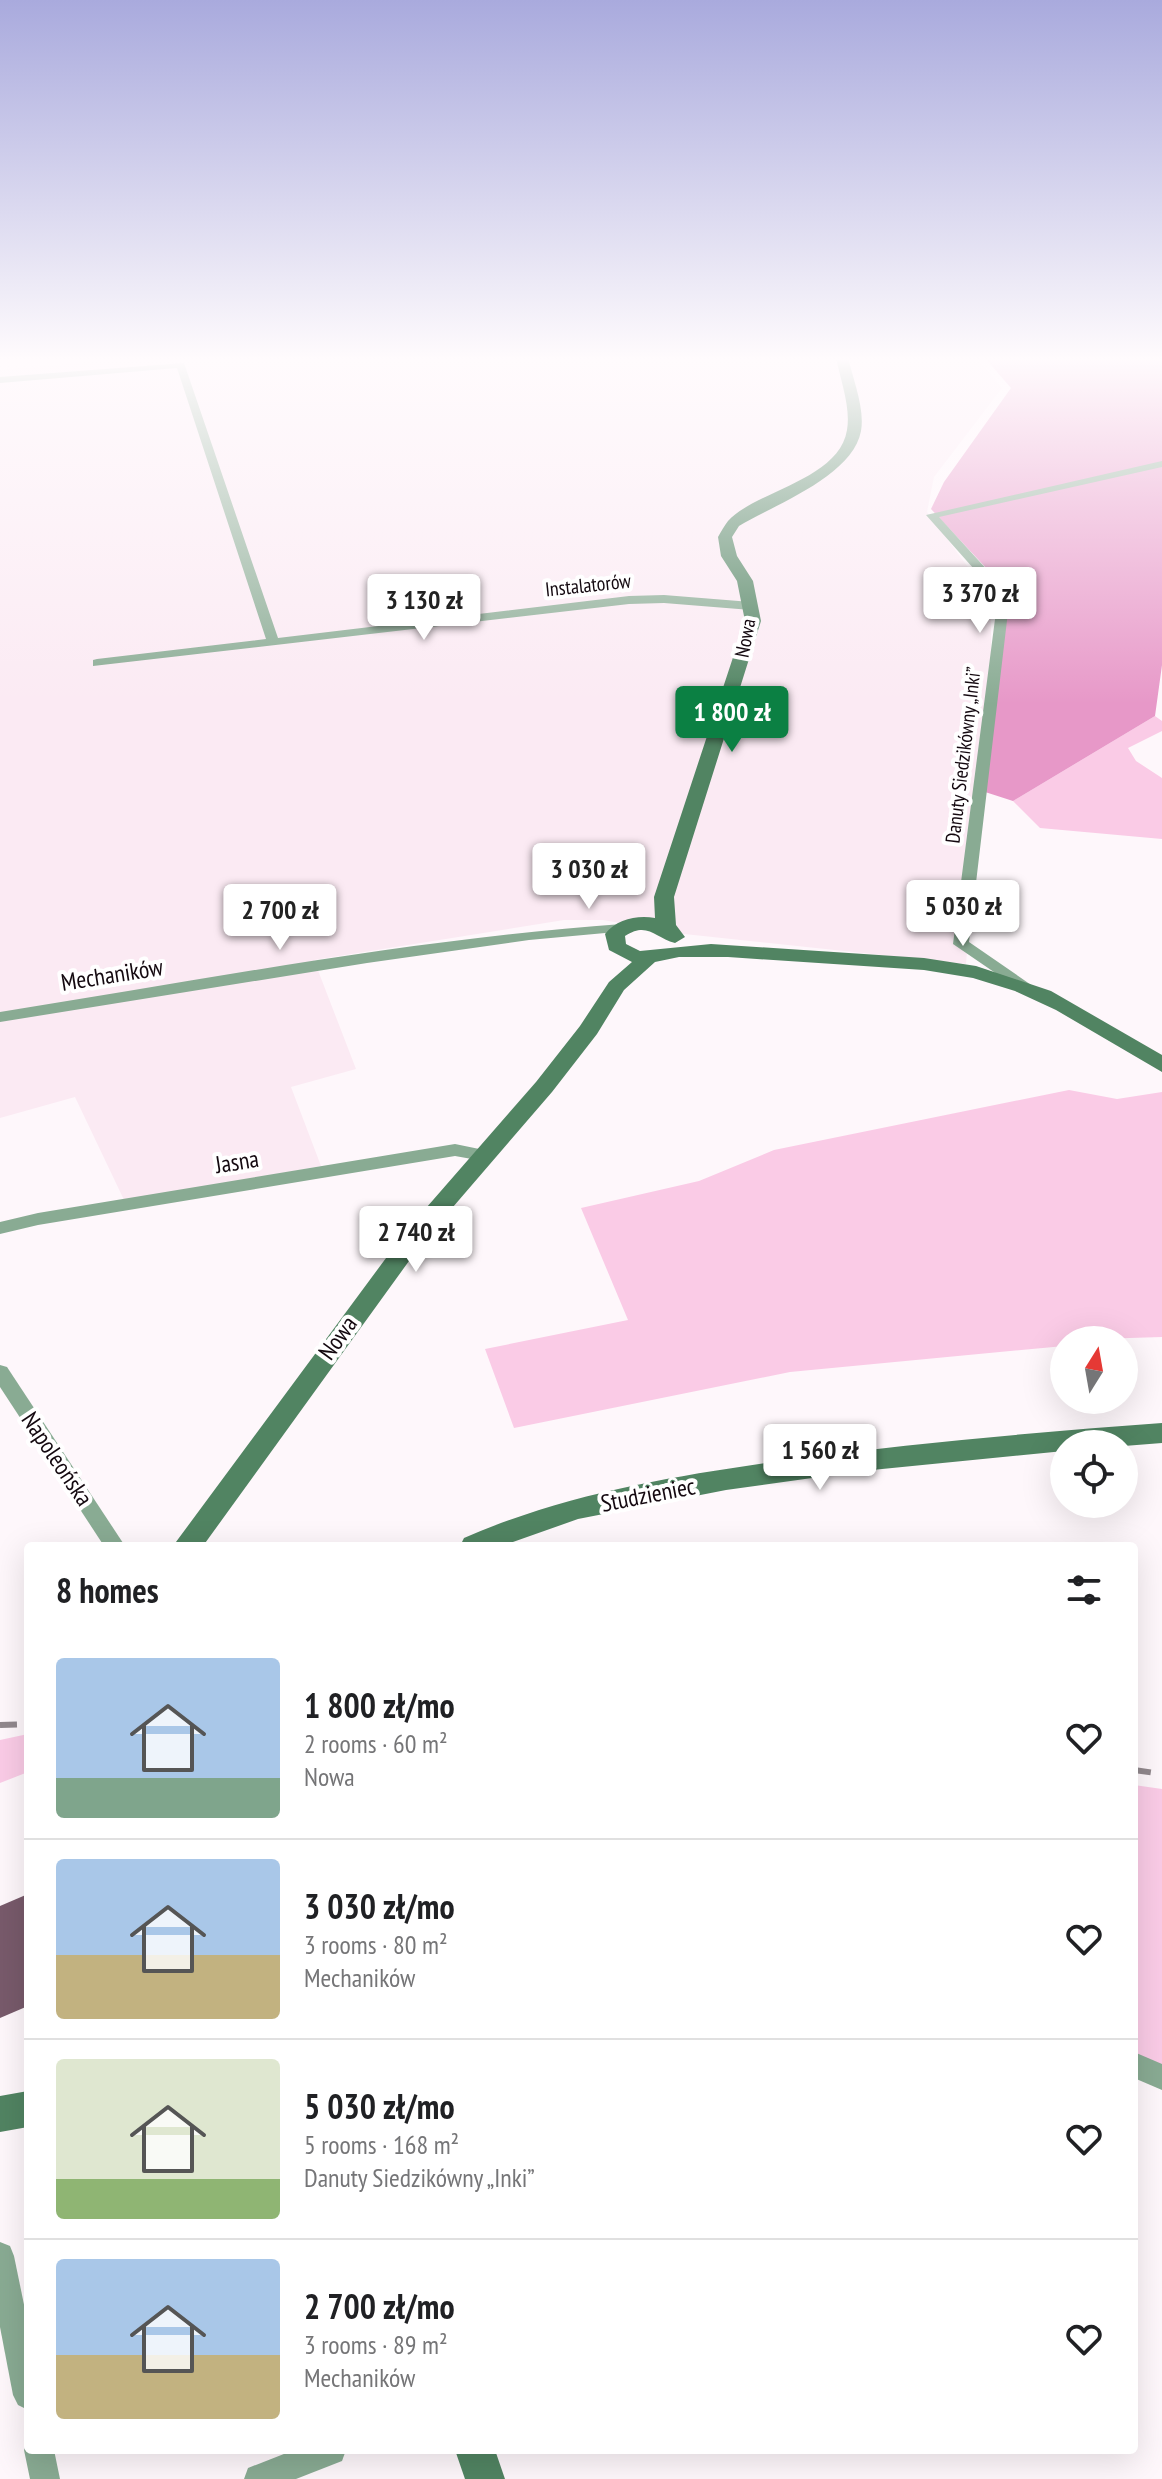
<!DOCTYPE html>
<meta charset="utf-8">
<style>
:root{--surface:#fff;--page:#f2f2f2;--text:#202124;--muted:#757577;--line:#e0e0e0;--accent:#0b8043}
body{margin:0;font-family:"PT Sans Narrow",sans-serif;background:var(--page);color:var(--text);height:100vh;display:flex;flex-direction:column;font-size:30px;white-space:nowrap}
*{box-sizing:border-box;margin:0}
p{font-size:26px;color:var(--muted)}
.icon{flex:none;width:44px;height:44px;fill:none;stroke:currentColor;stroke-width:2;stroke-linecap:round;stroke-linejoin:round}
.map{position:relative;flex:1;overflow:hidden}
.details{position:absolute;left:24px;top:1542px;width:1114px;height:912px;display:flex;flex-direction:column;background:var(--surface);border-radius:8px;box-shadow:0 8px 32px #0002}
.details>*{flex:none}
.needle{width:52px;rotate:11deg}
.buttons{position:absolute;left:1050px;top:1326px;display:grid;gap:16px}
.buttons a{display:grid;place-items:center;width:88px;height:88px;border-radius:50%;background:var(--surface);box-shadow:0 8px 32px #0002;font-size:40px}
.price{position:absolute;translate:-50% -68px;padding:0 18px;border-radius:8px;background:#fff;color:#222;font-size:26px;line-height:52px;filter:drop-shadow(0 2px 4px #0008)}
.price::after{content:'';position:absolute;left:50%;top:48px;width:24px;height:18px;margin-left:-12px;background:inherit;clip-path:polygon(0 0,100% 0,50% 100%)}
.price.selected{background:var(--accent);color:#fff}
ul{padding:0;list-style:none}
li{display:flex;align-items:center;gap:24px;height:200px;padding:0 32px}
li+li{border-top:2px solid var(--line)}
li span{display:grid;place-items:center;flex:none;width:224px;height:160px;border-radius:8px;color:#555}
li>.icon{margin-inline-start:auto}
span .icon{width:96px;height:96px;fill:#fffc;stroke-width:1}
li b{font-size:34px}
h2{display:flex;justify-content:space-between;align-items:center;height:96px;padding:0 32px;font-size:34px}
.map>svg:first-child{display:block}
.built{fill:#fbeaf3}
.green{fill:#facbe6}
.forest{fill:#e798c8}
.building{fill:#785a6b}
.lines{fill:none;stroke-linecap:round;stroke-linejoin:round}
.street{fill:#89ab93;fill-rule:evenodd}
.secondary{fill:#518462;fill-rule:evenodd}
.rail{stroke:#91888d;stroke-width:6;stroke-dasharray:17 17;stroke-linecap:butt}
.labels{text-anchor:middle;stroke-width:8;stroke-linejoin:round;paint-order:stroke}
.far-street-label{font-size:20px;fill:#13080f;stroke:#fff}
.street-label{font-size:24px;fill:#13080f;stroke:#fff}
</style>
<div class="map">
<svg width="1162" height="2479" viewBox="0 0 1162 2479">
<rect width="100%" height="100%" fill="#fef7fb"/>
<polygon class="built" points="91,357 976,357 1002,388 934,477 927,512 991,598 991,657 966,964 675,933 603,920 564,920 314,960 356,1069 291,1087 321,1166 125,1202 75,1097 0,1118 0,370 91,362"/>
<g class="green">
<polygon points="1155,716 1162,721 1162,731 1128,748 1136,761 1162,778 1162,839 1040,828 1013,801"/>
<polygon points="1069,1090 1117,1099 1162,1092 1162,1337 1064,1340 1064,1346 790,1372 514,1428 485,1349 628,1320 581,1208 699,1181 774,1150"/>
<polygon points="28,1734 28,1772 0,1783 0,1740"/>
<polygon points="1134,1785 1162,1789 1162,2065 1134,2054"/>
</g>
<polygon class="forest" points="984,357 1162,357 1162,665 1155,716 1013,801 982,791 991,657 1003,586 931,509 944,482 1011,388"/>
<polygon class="building" points="28,1894 28,2006 0,2018 0,1906"/>
<g class="lines">
<g class="street">
<polygon points="184,363 278,638 629,596 664,595 751,602 757,606 751,610 664,603 629,604 93,666 93,660 97,659 266,639 177,368 0,383 0,377"/>
<polygon points="1162,461 1162,467 939,517 1010,595 969,942 1037,989 1035,992 1023,992 953,944 998,596 926,515"/>
<path d="M622,924L627,925V931L529,940L367,963L0,1022V1012C207,979 413,939 622,924Z"/>
<polygon points="455,1144 489,1151 492,1155 483,1161 455,1156 38,1225 0,1234 0,1222 38,1213"/>
<polygon points="0,1365 7,1367 125,1546 104,1546 0,1387"/>
<polygon points="1134,2052 1162,2064 1162,2090 1134,2078"/>
<polygon points="0,2242 10,2246 14,2256 28,2324 28,2410 18,2405 13,2395 0,2327"/>
<polygon points="28,2441 28,2450 54,2450 60,2479 30,2479 24,2450"/>
<polygon points="294,2450 346,2450 342,2461 296,2479 244,2479 248,2468"/>
</g>
<g class="secondary">
<path d="M836,357H848C853,380 865,408 861,431C853,476 774,505 739,526L732,537L737,556L753,581L761,621L674,897L676,925L685,937L675,943C655,938 648,921 625,936L626,944L640,951L711,944L924,958L976,966L1051,991L1162,1055V1072L1056,1010L1015,991L973,978L924,970L728,957H679L655,962L624,990L597,1034L552,1092L422,1243L203,1546H173L406,1231L536,1082L580,1026L609,982L632,962L609,950L605,934C617,919 637,915 655,918L654,897L745,621L737,581L721,556L718,537C721,532 724,526 728,521C755,491 839,480 847,430C851,407 840,379 836,357Z"/>
<path d="M1162,1423V1443L1124,1446L1064,1444V1451L862,1471L726,1490L578,1519L502,1546H460L464,1538C569,1492 680,1475 793,1459C916,1443 1039,1432 1162,1423Z"/>
<polygon points="28,2091 28,2127 0,2132 0,2096"/>
<polygon points="455,2450 495,2450 505,2479 465,2479"/>
</g>
<g class="rail">
<polyline points="0,1725 28,1724"/>
<polyline points="1134,1770 1162,1774"/>
</g>
</g>
<linearGradient id="sky" x2="0" y2="1"><stop stop-color="#a9aadd"/><stop offset="0.51" stop-color="#fffbfd"/><stop offset="1" stop-color="#fffbfd" stop-opacity="0"/></linearGradient>
<rect width="1162" height="704" fill="url(#sky)"/>
<g class="labels">
<g class="far-street-label">
<text transform="translate(588 585) rotate(-6)" y="7">Instalatorów</text>
<text transform="translate(745 638) rotate(-79)" y="7">Nowa</text>
<text transform="translate(963 755) rotate(-83)" y="7">Danuty Siedzikówny „Inki”</text>
</g>
<g class="street-label">
<text transform="translate(112 975) rotate(-9)" y="8">Mechaników</text>
<text transform="translate(237 1162) rotate(-9)" y="8">Jasna</text>
<text transform="translate(338 1338) rotate(-54)" y="8">Nowa</text>
<text transform="translate(57 1459) rotate(56)" y="8">Napoleońska</text>
<text transform="translate(648 1495) rotate(-11)" y="8">Studzieniec</text>
</g>
</g>
</svg>
<div class="buttons">
<a><svg class="needle" viewBox="-14 -14 28 28"><path d="M0-13l5 13h-10z" fill="#e53935"/><path d="M0 13l5-13h-10z" fill="#757577"/></svg></a>
<a><svg class="icon" aria-label="locate" viewBox="0 0 24 24"><circle cx="12" cy="12" r="6"/><path d="M12 2v4M12 18v4M2 12h4M18 12h4"/></svg></a>
</div>
<b class="price" style="left:980px;top:635px">3 370 zł</b>
<b class="price" style="left:424px;top:642px">3 130 zł</b>
<b class="price selected" style="left:732px;top:754px">1 800 zł</b>
<b class="price" style="left:589px;top:911px">3 030 zł</b>
<b class="price" style="left:963px;top:948px">5 030 zł</b>
<b class="price" style="left:280px;top:952px">2 700 zł</b>
<b class="price" style="left:416px;top:1274px">2 740 zł</b>
<b class="price" style="left:820px;top:1492px">1 560 zł</b>
<section class="details">
<h2>8 homes<svg class="icon" aria-label="filters" viewBox="0 0 24 24"><path d="M4 7h16M4 17h16"/><circle cx="9" cy="7" r="2"/><circle cx="15" cy="17" r="2"/></svg></h2>
<ul>
<li><span style="background:linear-gradient(#a9c7e8 75%,#7fa58c 0)"><svg class="icon" aria-label="home" viewBox="0 0 24 24"><path d="M3 11l9-7 9 7M6 9v11h12V9"/></svg></span><div><b>1 800 zł/mo</b><p>2 rooms · 60 m²</p><p>Nowa</p></div><svg class="icon" aria-label="heart" viewBox="0 0 24 24"><path d="M12 20l-8-8c-3-5 5-10 8-4 3-6 11-1 8 4z"/></svg></li>
<li><span style="background:linear-gradient(#a9c7e8 60%,#c2b280 0)"><svg class="icon" aria-label="home" viewBox="0 0 24 24"><path d="M3 11l9-7 9 7M6 9v11h12V9"/></svg></span><div><b>3 030 zł/mo</b><p>3 rooms · 80 m²</p><p>Mechaników</p></div><svg class="icon" aria-label="heart" viewBox="0 0 24 24"><path d="M12 20l-8-8c-3-5 5-10 8-4 3-6 11-1 8 4z"/></svg></li>
<li><span style="background:linear-gradient(#dfe7d0 75%,#8fb573 0)"><svg class="icon" aria-label="home" viewBox="0 0 24 24"><path d="M3 11l9-7 9 7M6 9v11h12V9"/></svg></span><div><b>5 030 zł/mo</b><p>5 rooms · 168 m²</p><p>Danuty Siedzikówny „Inki”</p></div><svg class="icon" aria-label="heart" viewBox="0 0 24 24"><path d="M12 20l-8-8c-3-5 5-10 8-4 3-6 11-1 8 4z"/></svg></li>
<li><span style="background:linear-gradient(#a9c7e8 60%,#c2b280 0)"><svg class="icon" aria-label="home" viewBox="0 0 24 24"><path d="M3 11l9-7 9 7M6 9v11h12V9"/></svg></span><div><b>2 700 zł/mo</b><p>3 rooms · 89 m²</p><p>Mechaników</p></div><svg class="icon" aria-label="heart" viewBox="0 0 24 24"><path d="M12 20l-8-8c-3-5 5-10 8-4 3-6 11-1 8 4z"/></svg></li>
</ul>
</section>
</div>
